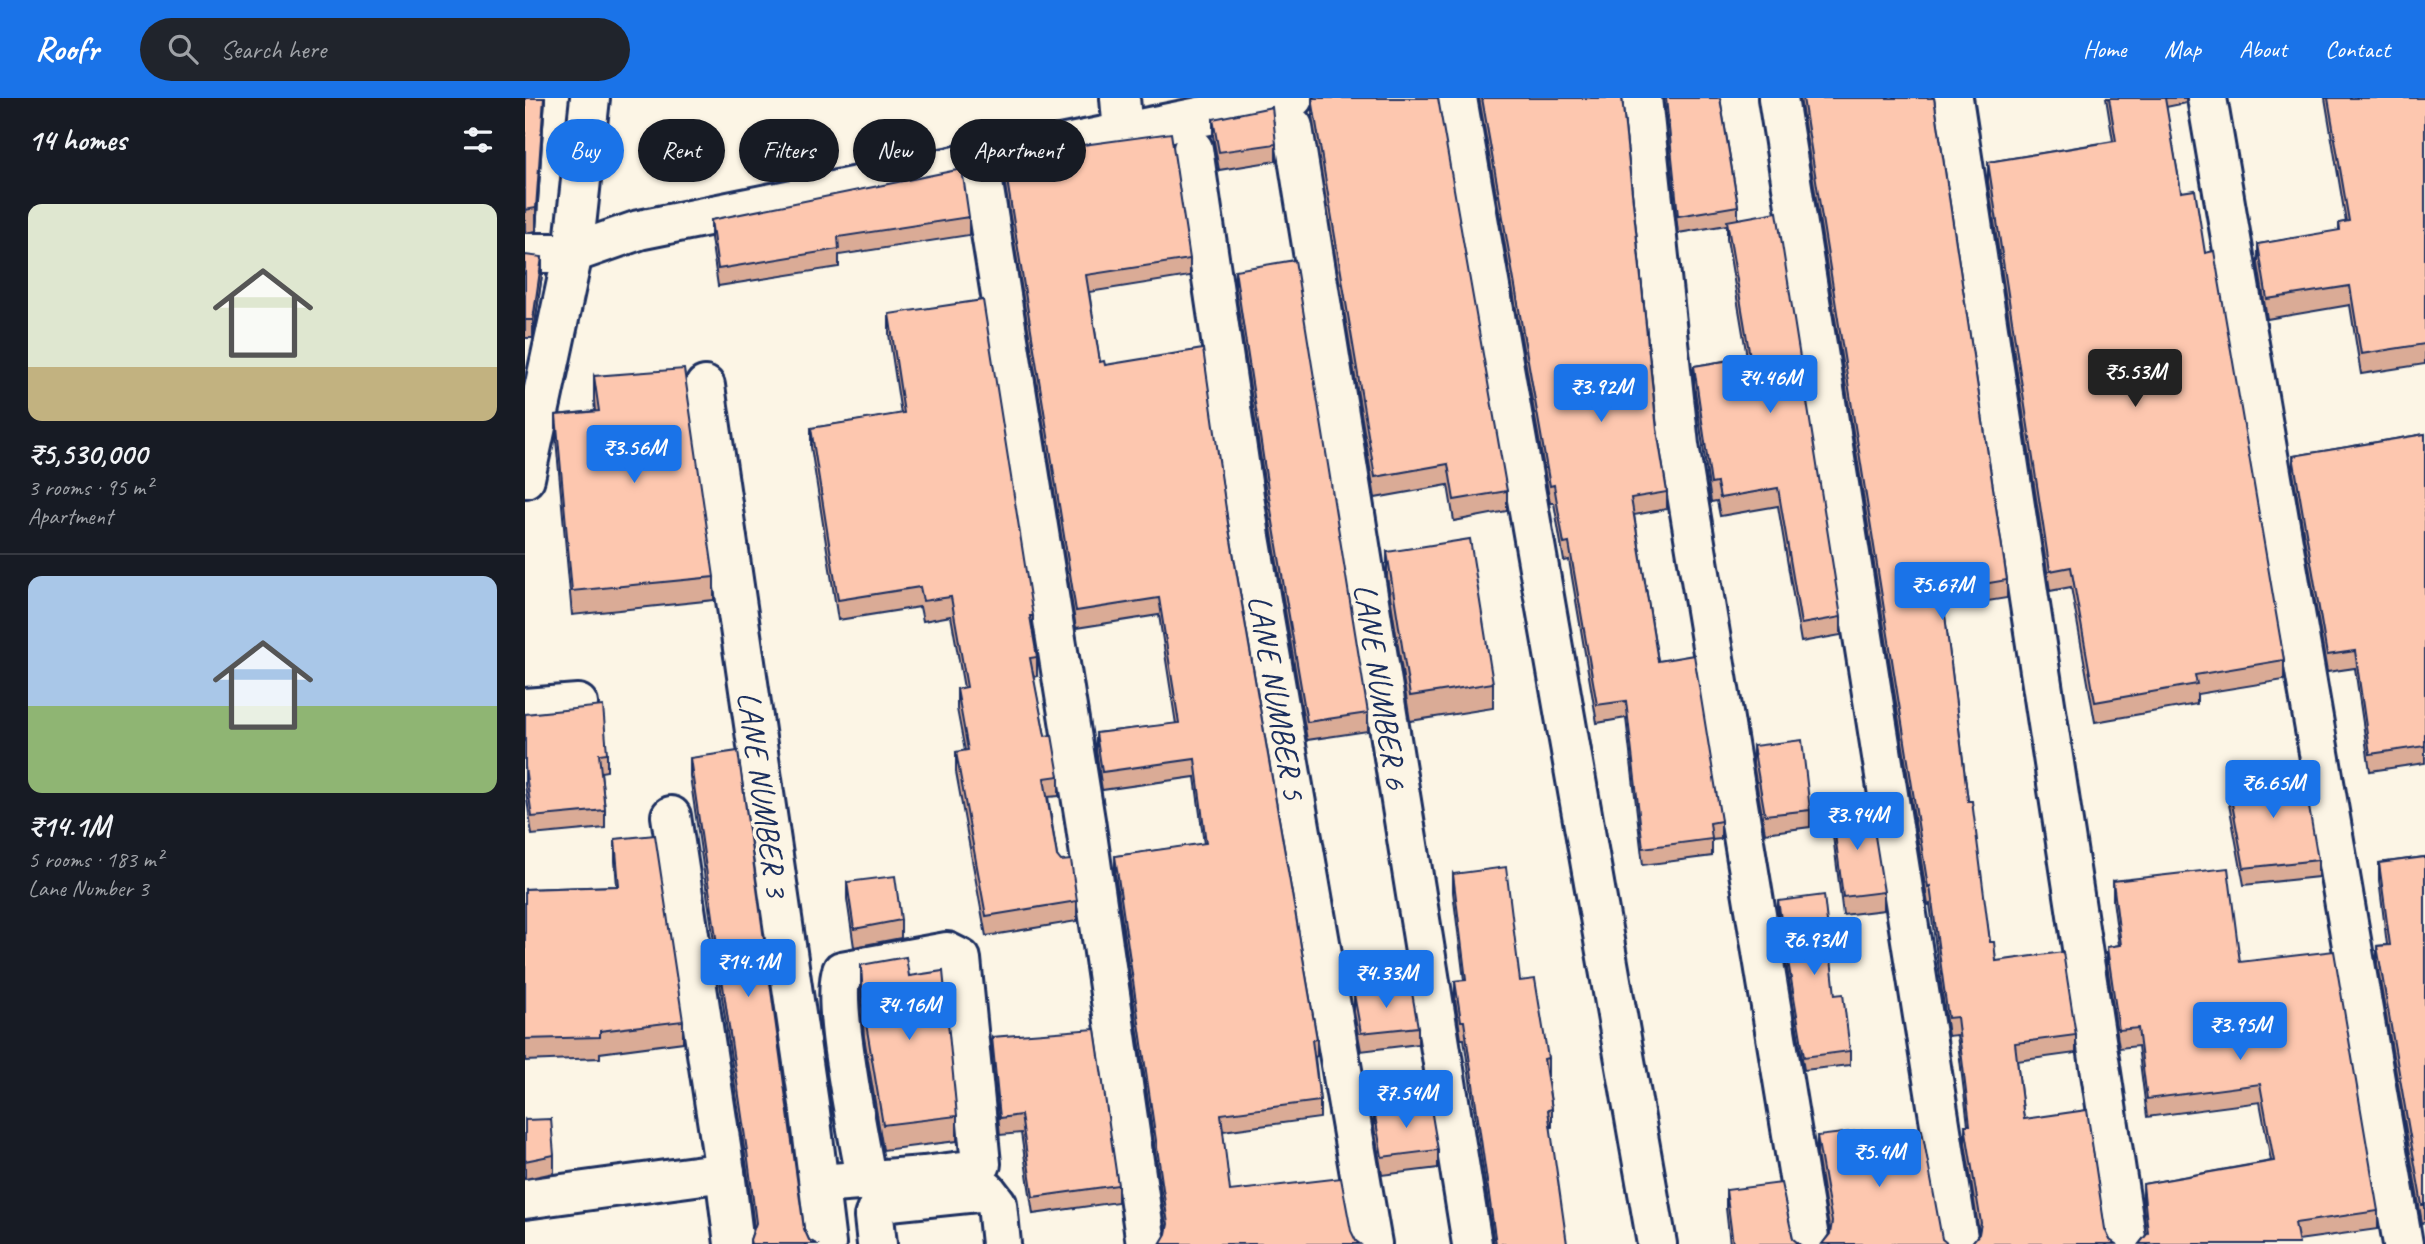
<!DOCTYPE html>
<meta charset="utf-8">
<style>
:root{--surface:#171b24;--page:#20242c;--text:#f1f3f6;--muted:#9ea1a6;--line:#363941;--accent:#1a73e8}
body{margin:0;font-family:Caveat,sans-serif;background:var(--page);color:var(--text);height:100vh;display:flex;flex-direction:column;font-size:26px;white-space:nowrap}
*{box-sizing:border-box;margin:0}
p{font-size:23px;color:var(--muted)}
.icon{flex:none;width:38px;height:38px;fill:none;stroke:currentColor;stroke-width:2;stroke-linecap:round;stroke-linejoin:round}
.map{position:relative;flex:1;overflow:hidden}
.details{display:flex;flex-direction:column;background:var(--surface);width:525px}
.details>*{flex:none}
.banner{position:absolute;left:21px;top:21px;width:665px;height:63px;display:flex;gap:14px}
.price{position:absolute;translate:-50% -60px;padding:0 16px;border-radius:7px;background:var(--accent);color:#fff;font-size:23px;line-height:46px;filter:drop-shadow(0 2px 4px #0008)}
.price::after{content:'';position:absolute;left:50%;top:42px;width:21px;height:16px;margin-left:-10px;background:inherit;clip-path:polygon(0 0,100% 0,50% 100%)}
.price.selected{background:#222;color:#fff}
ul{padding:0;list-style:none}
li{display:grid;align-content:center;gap:14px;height:371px;padding:0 28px}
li+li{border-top:2px solid var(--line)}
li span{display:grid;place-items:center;height:217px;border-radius:14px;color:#555}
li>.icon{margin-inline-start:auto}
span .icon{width:126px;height:126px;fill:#fffc;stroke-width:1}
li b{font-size:30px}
h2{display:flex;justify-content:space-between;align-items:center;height:84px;padding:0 28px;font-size:30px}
.chip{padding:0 24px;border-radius:32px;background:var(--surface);box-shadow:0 2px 5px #0004;font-size:24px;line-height:63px}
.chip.selected{background:var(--accent);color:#fff}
header{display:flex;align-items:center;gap:42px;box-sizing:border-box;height:98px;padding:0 35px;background:var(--accent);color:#fff}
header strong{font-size:33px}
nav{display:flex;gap:38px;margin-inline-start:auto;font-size:24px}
.search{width:490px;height:63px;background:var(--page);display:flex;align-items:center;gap:18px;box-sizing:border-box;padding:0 24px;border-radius:38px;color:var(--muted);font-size:26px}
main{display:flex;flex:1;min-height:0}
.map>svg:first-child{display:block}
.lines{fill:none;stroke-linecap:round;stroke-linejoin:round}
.minor-casing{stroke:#1b2f5e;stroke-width:44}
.minor{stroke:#fcf5e5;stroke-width:38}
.wall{fill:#daab96;stroke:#1b2f5e;stroke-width:2}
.shaded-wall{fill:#b18b7a;stroke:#1b2f5e;stroke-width:2}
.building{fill:#fdc7af;stroke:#1b2f5e;stroke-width:2}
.labels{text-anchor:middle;stroke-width:7;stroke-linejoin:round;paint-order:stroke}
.street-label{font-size:33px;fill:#1b2f5e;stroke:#fcf5e5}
</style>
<header>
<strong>Roofr</strong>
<div class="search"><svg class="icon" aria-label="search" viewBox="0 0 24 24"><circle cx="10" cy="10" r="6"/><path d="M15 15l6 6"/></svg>Search here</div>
<nav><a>Home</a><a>Map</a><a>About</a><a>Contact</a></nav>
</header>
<main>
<section class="details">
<h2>14 homes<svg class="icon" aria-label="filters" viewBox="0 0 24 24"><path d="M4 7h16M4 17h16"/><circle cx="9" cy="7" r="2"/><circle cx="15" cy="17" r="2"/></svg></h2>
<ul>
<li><span style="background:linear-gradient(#dfe7d0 75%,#c2b280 0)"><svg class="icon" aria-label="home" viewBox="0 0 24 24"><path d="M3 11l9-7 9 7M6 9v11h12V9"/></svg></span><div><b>₹5,530,000</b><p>3 rooms · 95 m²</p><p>Apartment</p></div></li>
<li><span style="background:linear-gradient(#a9c7e8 60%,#8fb573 0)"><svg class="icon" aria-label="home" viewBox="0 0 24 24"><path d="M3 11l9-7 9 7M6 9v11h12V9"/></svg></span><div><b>₹14.1M</b><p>5 rooms · 183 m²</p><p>Lane Number 3</p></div></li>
</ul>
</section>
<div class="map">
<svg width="1900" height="1146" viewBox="0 0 1900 1146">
<rect width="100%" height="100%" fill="#fcf5e5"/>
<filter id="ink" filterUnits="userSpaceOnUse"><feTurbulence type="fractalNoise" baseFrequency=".0143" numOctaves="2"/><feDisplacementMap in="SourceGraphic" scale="14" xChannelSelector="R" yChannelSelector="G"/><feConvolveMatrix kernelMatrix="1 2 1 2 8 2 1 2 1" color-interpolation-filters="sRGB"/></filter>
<g filter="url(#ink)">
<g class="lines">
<defs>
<g id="minor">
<polyline points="595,0 598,34"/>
<polyline points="932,0 1132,1146"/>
<polyline points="1117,0 1154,347 1285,1146"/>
<polyline points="1253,0 1434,1146"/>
<polyline points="1428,0 1602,1146"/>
<polyline points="1682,0 1878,1146"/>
<polyline points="768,29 947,1146"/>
<polyline points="668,51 725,439 847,1146"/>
<polyline points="458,85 560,722 621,1146"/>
<polyline points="0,155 48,155 114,132 768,0"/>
<polyline points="180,288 284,1006 301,1146"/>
<polyline points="0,380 48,155 65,0"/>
<polyline points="0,610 53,606"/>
<polyline points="146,718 200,1074"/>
<path d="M294,1086L399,1078L445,1072L456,1066L436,861L422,854L317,873C305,904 334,1039 341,1080"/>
<polyline points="0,1101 200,1074 209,1146"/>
<polyline points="352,1146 349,1119 355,1104 462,1093 472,1106 476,1146"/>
</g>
</defs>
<use href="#minor" class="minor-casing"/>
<use href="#minor" class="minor"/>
</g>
<g class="wall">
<polygon points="0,0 20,0 11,133 0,135"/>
<polygon points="787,0 982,393 982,413 929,423 923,387 850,400 787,18"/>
<polygon points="954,0 1097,0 1132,332 1142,394 1142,411 1109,417 1133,563 1196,723 1196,741 1187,742 1187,758 1118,767 1101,620 1072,625 1044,462 1039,463 1029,405 1025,405"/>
<polygon points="1139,0 1195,0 1213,108 1213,121 1316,519 1316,537 1276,544 1253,408 1195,418 1192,403 1186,404 1169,286 1169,268 1222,259 1202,141 1202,127 1153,135"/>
<polygon points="1275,0 1409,0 1482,482 1482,500 1419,510 1443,703 1465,844 1471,863 1551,937 1551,955 1492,963 1499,1021 1580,1131 1585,1142 1447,1145 1454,1135 1440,1045 1440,1027 1443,1027 1432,937 1423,938 1405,806 1403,807"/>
<polygon points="1581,0 1661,0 1661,5 1641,9 1656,94 1680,155 1759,562 1759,582 1672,596 1672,606 1570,624 1546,489 1525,493 1463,84 1463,64 1588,43"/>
<polygon points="1800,0 1900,0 1900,266 1836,276 1825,207 1742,221 1733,166 1733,146 1814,133 1814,125 1821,124"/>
<polygon points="688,21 751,46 751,63 694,72 688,38"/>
<polygon points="479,63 665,161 665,178 564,194 575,264 580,267 703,425 792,941 792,958 790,959 795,1003 795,1020 698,1033 642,1135 590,775 590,758 679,746 670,679 577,692 571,652 571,635 651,626 634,517 551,530 479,81"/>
<polygon points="444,119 444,137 314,157 314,169 193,188 186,140 186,122"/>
<polygon points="0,157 17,177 8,240 0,240"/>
<polygon points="710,172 843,615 843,633 782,642 747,436 710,189"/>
<polygon points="364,216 508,518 508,537 512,559 512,578 508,579 520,638 534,678 534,698 523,699 532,758 552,803 552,823 461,838 431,674 431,654 440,653 432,611 432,591 439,590 426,518 398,523 395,509 313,522 286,349 286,330 376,316 364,236"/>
<polygon points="69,278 189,479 189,502 47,517 31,341 31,317 70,313 69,302"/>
<polygon points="1900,336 1900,665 1845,673 1830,570 1802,574 1768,375 1768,358"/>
<polygon points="862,454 968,585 968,610 885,623 862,479"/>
<polygon points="0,616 82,655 82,673 76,674 80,712 80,730 7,737 0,687"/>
<polygon points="1228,648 1285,712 1285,729 1240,735 1228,666"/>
<polygon points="165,660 279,1131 284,1142 291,1146 225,1146 225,1142 229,1130 222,1071 165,678"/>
<polygon points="1703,684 1793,762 1793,779 1719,787 1703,701"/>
<polygon points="1307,712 1359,794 1359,812 1318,817 1307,730"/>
<polygon points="90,741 158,923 158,944 75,955 75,960 0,963 0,791 92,788 90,763"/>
<polygon points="1900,759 1900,1124 1897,1125 1852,866 1852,848 1862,847 1854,782 1854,765"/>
<polygon points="928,776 995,883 1023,960 1023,978 1022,978 1027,1011 1027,1029 1025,1030 1041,1146 969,1146 939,941 936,941 930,901 930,883 939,882 928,794"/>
<polygon points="1588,783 1715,864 1853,1113 1853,1131 1773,1142 1615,1145 1621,1137 1618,1104 1618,1086 1746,1063 1735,1004 1622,1019 1613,948 1594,950 1582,867 1582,849 1594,847 1588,802"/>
<polygon points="322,784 376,822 376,840 329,849 322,801"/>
<polygon points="1253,803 1325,953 1325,967 1279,972 1253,816"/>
<polygon points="336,867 384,878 432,1018 432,1043 358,1052 339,939 336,892"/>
<polygon points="829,896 893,929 893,946 836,953 829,914"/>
<polygon points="467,939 593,1087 593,1104 508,1116 496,1035 475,1037 467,957"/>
<polygon points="849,1012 913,1052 913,1070 857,1077 849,1029"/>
<polygon points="0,1022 29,1057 29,1075 0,1081"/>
<polygon points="1292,1038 1344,1039 1417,1141 1298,1145 1305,1135 1292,1056"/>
<polygon points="1201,1092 1268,1141 1274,1146 1205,1146 1201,1110"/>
</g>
<g class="shaded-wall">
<polygon points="19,0 20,0 11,133 11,110"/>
<polygon points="17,159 17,177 8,240 8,222"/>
</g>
<g class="building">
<polygon points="0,0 19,0 11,110 0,112"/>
<polygon points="787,0 913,0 982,393 929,402 923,366 850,379"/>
<polygon points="957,0 1097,0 1132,332 1142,394 1106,400 1133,563 1169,557 1196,723 1185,725 1187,741 1118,750 1101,603 1072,607 1044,445 1039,446 1029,387 1025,388"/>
<polygon points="1141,0 1195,0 1213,108 1153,118"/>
<polygon points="1278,0 1409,0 1482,482 1417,493 1443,703 1447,703 1465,844 1469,844 1471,863 1538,854 1551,937 1490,945 1499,1021 1562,1012 1580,1131 1585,1142 1591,1146 1446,1146 1454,1136 1456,1125 1440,1027 1445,1027 1432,919 1423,920 1405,788 1403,789"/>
<polygon points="1584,0 1640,0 1656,94 1670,92 1680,155 1689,153 1759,562 1670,577 1672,586 1570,604 1546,469 1525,473 1463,64 1591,43"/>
<polygon points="1803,0 1900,0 1900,246 1836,256 1825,188 1742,201 1733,146 1815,132 1814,125 1824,123"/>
<polygon points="747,9 751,46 694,54 688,21"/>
<polygon points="646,35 665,161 561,177 575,264 579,263 580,267 678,251 703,425 792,941 787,942 795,1003 696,1016 705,1093 816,1080 826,1133 831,1143 835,1146 635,1146 641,1136 643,1126 590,758 681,745 670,661 577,674 571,635 654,625 634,500 551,513 479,63 558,47"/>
<polygon points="437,71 444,119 313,139 314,151 193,171 186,122"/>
<polygon points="1252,114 1316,519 1276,526 1253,390 1195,400 1192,385 1186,386 1169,268 1225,259 1202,123"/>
<polygon points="0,157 17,159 8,222 0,222"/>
<polygon points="770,162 843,615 782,624 747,418 710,172"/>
<polygon points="458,202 508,518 505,518 512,559 505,560 520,638 527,637 534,678 519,680 532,758 536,763 546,762 552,803 461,818 431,654 443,652 432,591 442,589 426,499 398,503 395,489 313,502 286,330 379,315 364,216"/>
<polygon points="159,271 189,479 47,493 31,317 74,313 69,278"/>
<polygon points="1900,336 1900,648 1845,656 1830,553 1802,557 1768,358"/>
<polygon points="945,441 968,585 885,598 862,454"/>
<polygon points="78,608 82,655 74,656 80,712 7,719 0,669 0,616"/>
<polygon points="1277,642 1285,712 1240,717 1228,648"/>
<polygon points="213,653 279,1131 284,1142 291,1146 226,1146 225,1142 231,1125 222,1053 165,660"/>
<polygon points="1778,674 1793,762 1719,770 1703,684"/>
<polygon points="1345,707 1359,794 1318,799 1307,712"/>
<polygon points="130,737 158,923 75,933 75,939 0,941 0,791 94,788 90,741"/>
<polygon points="1900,759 1900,1107 1897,1107 1852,848 1865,847 1854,765"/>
<polygon points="981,769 995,883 1010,881 1023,960 1019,961 1027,1011 1023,1012 1042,1146 971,1146 939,923 936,923 930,883 941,882 928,776"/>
<polygon points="1703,770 1715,864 1809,853 1853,1113 1770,1125 1774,1146 1614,1146 1623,1135 1618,1086 1749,1063 1735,986 1622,1001 1613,930 1594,932 1582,849 1596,847 1588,783"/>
<polygon points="370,778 376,822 329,831 322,784"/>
<polygon points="1299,797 1310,897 1318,896 1325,953 1279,959 1253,803"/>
<polygon points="381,859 384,878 418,873 432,1018 358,1027 339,914 336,867"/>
<polygon points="886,889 893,929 836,935 829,896"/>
<polygon points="570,931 593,1087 508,1099 496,1017 475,1020 467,939"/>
<polygon points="905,1005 913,1052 857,1059 849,1012"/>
<polygon points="26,1021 29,1057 0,1063 0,1022"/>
<polygon points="1343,1032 1344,1039 1397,1032 1417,1141 1423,1146 1297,1146 1305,1136 1307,1124 1292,1038"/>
<polygon points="1256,1085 1268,1141 1274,1146 1208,1146 1201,1092"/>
</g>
</g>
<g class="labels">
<g class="street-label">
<text transform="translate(857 588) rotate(81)" y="12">LANE NUMBER 6</text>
<text transform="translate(753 599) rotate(80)" y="12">LANE NUMBER 5</text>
<text transform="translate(239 696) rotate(82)" y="12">LANE NUMBER 3</text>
</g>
</g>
</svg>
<b class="price selected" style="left:1610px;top:311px">₹5.53M</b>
<b class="price" style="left:1245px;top:317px">₹4.46M</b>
<b class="price" style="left:1076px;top:326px">₹3.92M</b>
<b class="price" style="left:109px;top:387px">₹3.56M</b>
<b class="price" style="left:1417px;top:524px">₹5.67M</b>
<b class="price" style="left:1748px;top:722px">₹6.65M</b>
<b class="price" style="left:1332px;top:754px">₹3.94M</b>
<b class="price" style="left:1289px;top:879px">₹6.93M</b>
<b class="price" style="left:223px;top:901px">₹14.1M</b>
<b class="price" style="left:861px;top:912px">₹4.33M</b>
<b class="price" style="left:384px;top:944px">₹4.16M</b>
<b class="price" style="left:1715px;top:964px">₹3.95M</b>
<b class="price" style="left:881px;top:1032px">₹7.54M</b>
<b class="price" style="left:1354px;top:1091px">₹5.4M</b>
<div class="banner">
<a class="chip selected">Buy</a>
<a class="chip">Rent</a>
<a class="chip">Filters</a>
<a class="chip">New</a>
<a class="chip">Apartment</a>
</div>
</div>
</main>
